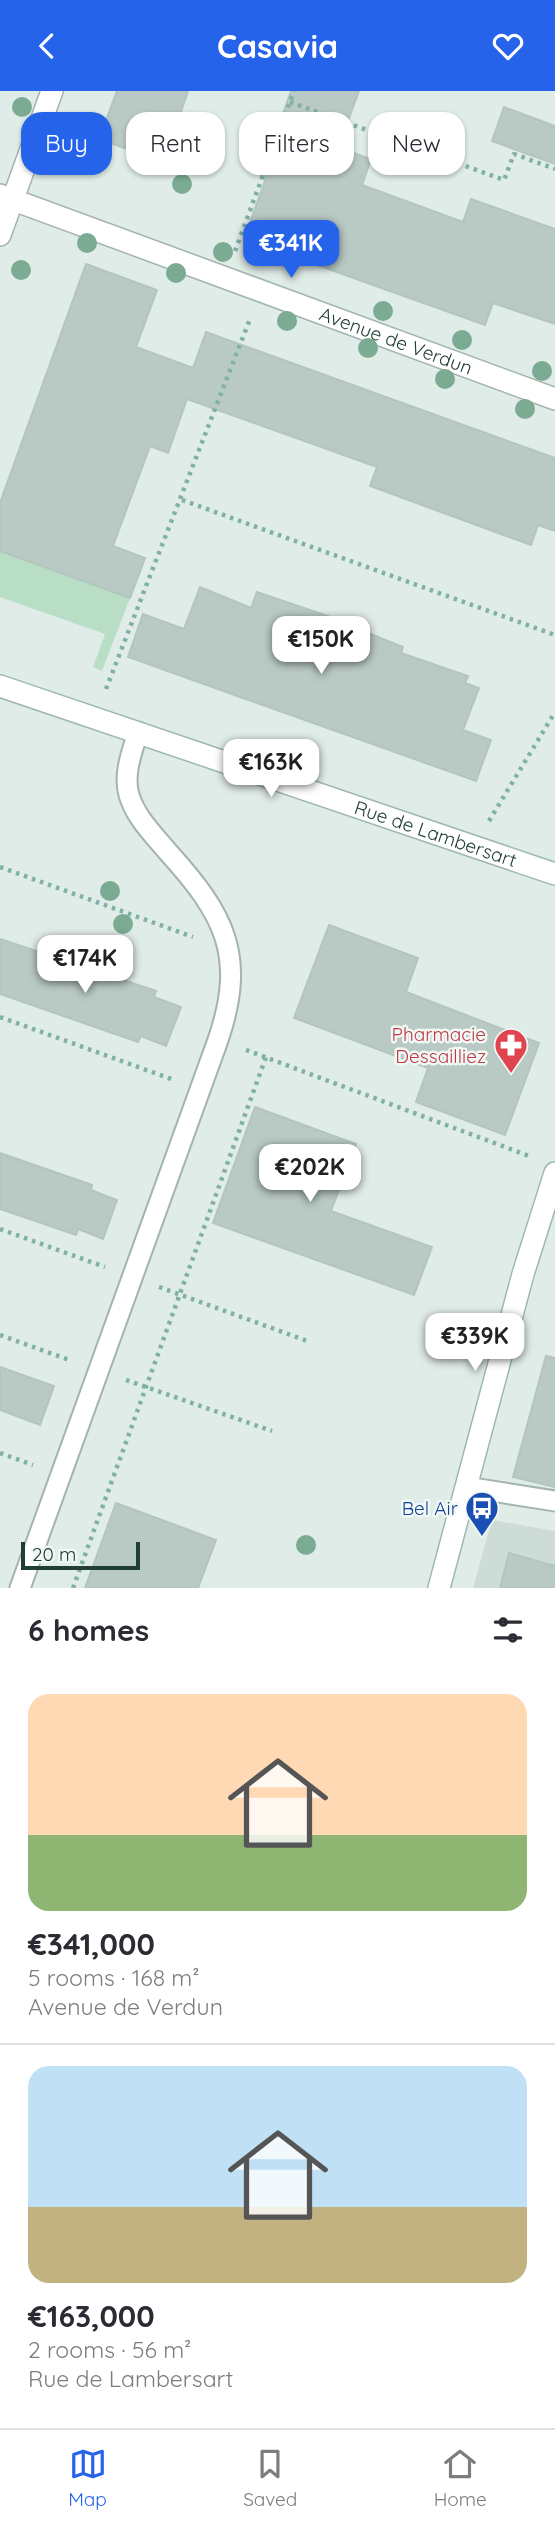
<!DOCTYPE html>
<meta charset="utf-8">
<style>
:root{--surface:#fff;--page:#f2f2f3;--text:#2b2b33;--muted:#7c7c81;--line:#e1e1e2;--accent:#2563eb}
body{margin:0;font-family:Quicksand,sans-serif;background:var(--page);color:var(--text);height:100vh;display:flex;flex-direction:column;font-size:26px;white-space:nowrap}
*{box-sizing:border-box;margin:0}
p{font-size:23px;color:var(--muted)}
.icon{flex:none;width:38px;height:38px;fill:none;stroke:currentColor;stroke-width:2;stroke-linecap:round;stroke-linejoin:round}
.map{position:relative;height:1497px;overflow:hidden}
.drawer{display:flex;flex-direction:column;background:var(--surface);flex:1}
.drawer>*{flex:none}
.hud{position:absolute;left:21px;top:21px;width:514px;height:63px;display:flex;gap:14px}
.scale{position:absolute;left:21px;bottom:18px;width:119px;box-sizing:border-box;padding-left:7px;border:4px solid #203d38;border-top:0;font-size:19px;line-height:24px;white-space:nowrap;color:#203d38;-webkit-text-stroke:5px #f1f8f5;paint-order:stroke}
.price{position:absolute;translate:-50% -60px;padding:0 16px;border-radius:14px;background:#fff;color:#222;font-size:23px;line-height:46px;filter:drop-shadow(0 2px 4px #0008)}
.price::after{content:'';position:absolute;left:50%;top:42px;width:21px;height:16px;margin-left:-10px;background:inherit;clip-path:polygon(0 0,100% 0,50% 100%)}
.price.selected{background:var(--accent);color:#fff}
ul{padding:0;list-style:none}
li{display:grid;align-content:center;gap:14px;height:371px;padding:0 28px}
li+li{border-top:2px solid var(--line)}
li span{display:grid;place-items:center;height:217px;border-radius:21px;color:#555}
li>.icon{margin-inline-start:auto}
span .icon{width:126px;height:126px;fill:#fffc;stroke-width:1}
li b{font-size:30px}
h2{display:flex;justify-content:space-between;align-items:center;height:84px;padding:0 28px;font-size:30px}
.pill{padding:0 24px;border-radius:21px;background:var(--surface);box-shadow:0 2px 5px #0004;font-size:24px;line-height:63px}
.pill.selected{background:var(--accent);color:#fff}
header{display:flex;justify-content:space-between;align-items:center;height:91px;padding:0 28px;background:var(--accent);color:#fff;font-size:32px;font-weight:700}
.tabs{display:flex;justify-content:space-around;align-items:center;height:98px;border-top:2px solid var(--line);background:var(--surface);font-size:19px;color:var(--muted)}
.tabs a{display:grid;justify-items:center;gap:4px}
.tabs .selected{color:var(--accent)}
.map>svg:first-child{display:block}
.built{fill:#cedcd7}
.green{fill:#b8dec6}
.building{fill:#b9c9c4;stroke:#b3c5bf;stroke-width:2}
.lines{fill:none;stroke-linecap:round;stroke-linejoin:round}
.service-casing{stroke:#a3b4b0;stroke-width:23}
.minor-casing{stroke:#a3b4b0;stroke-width:24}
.secondary-casing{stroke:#9eb8b1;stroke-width:24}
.path{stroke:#80b0a6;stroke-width:4.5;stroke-dasharray:3.5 5;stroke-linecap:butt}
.service{stroke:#fff;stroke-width:19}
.minor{stroke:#fff;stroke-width:21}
.secondary{stroke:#fff;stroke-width:21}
.tree{fill:#7bab93}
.labels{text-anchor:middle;stroke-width:5;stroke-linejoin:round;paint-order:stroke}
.street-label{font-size:19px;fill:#203d38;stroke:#f1f8f5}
.health-label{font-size:19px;fill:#be3a42;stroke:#f1f8f5;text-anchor:end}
.transit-label{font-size:19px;fill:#164399;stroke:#f1f8f5;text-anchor:end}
</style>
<header><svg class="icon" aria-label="back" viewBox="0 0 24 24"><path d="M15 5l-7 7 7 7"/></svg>Casavia<svg class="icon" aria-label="heart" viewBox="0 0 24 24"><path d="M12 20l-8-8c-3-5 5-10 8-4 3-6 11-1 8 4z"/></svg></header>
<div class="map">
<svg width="555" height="1497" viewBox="0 0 555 1497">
<rect width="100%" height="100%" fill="#e0ece8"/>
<polygon class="built" points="492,1429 555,1440 555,1497 473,1497"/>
<polygon class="green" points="0,460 130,507 102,580 93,576 105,543 0,506"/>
<g class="building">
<polygon points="117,0 188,0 164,71 99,48"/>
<polygon points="291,0 359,0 346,35 349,36 342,58 371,68 362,94 463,131 471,108 555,138 555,233 493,212 485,234 244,148 266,87 261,85"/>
<polygon points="504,16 555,35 555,73 492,50"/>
<polygon points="86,173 157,199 136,256 193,277 206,241 555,367 555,440 538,434 531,454 509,446 370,395 377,376 187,308 168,362 150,355 113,455 145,467 130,507 0,460 0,412"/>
<polygon points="200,496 251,517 257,501 351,533 351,535 403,556 401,562 468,585 465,592 479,597 463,639 491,649 476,690 128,566 143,523 184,538"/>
<polygon points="329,834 418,867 406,901 539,952 505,1044 416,1011 428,977 294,927"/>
<polygon points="0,848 156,900 154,906 181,916 166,955 141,945 138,951 0,903"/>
<polygon points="255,1016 356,1053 331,1120 432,1156 414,1204 213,1132"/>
<polygon points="0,1062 92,1094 91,1099 117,1109 103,1148 78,1138 76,1144 0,1118"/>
<polygon points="546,1265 555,1267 555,1396 513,1386"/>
<polygon points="0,1276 54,1295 40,1334 0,1319"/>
<polygon points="116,1412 216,1449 198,1497 85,1497"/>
<polygon points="509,1462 555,1475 555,1497 500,1497"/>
</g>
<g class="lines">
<defs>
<g id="service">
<polyline points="466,1396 555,1410"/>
<path d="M20,1497L218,949C247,864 224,823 168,761C153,743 136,727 129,704C123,683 132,661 138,641"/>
</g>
<g id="minor">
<path id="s1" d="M0,104L555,308"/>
<polyline points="0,144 52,0"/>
</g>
<g id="secondary">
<path id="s2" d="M0,595L555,783"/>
<polyline points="439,1497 523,1183 555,1082"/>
</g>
</defs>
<use href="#service" class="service-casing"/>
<use href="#minor" class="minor-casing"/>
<use href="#secondary" class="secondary-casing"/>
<g class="path">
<polyline points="290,11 504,89 514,63 555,78"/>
<polyline points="235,160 294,0"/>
<polyline points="182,409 555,544"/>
<polyline points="106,598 250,228"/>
<polyline points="489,730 555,621"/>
<polyline points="0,776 193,846"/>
<polyline points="0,926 174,989"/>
<polyline points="246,959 529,1065"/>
<polyline points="0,1138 105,1176"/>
<polyline points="159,1196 310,1251"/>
<polyline points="0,1244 72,1270"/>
<polyline points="126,1289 272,1340"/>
<polyline points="0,1362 33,1374"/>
<polyline points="73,1497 266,966"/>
</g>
<use href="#service" class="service"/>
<use href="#minor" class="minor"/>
<use href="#secondary" class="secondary"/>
</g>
<g class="tree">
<circle cx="22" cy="16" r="10"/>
<circle cx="71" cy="31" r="10"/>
<circle cx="75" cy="53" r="10"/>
<circle cx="182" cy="93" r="10"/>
<circle cx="87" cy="152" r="10"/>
<circle cx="223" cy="161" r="10"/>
<circle cx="21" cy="179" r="10"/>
<circle cx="176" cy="182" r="10"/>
<circle cx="383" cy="220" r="10"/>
<circle cx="287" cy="230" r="10"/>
<circle cx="462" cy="249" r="10"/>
<circle cx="368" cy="257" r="10"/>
<circle cx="542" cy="280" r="10"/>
<circle cx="445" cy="288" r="10"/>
<circle cx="525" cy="318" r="10"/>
<circle cx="110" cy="800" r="10"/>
<circle cx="123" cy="833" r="10"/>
<circle cx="306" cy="1454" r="10"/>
</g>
<defs>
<symbol id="pharmacy-pin" viewBox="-11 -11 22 30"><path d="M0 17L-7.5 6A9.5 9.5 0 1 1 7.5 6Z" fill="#e0444e" stroke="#f1f8f5"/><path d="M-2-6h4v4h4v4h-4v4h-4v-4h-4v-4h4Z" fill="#fff"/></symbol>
<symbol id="bus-pin" viewBox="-11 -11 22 30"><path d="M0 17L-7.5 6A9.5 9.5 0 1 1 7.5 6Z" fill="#1a4fb4" stroke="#f1f8f5"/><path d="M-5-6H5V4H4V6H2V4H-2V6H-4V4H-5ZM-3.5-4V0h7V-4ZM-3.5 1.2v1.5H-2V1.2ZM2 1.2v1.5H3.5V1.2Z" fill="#fff"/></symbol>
</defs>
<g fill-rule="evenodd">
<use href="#pharmacy-pin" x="492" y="935" width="38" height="52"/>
<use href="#bus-pin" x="463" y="1398" width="38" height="52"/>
</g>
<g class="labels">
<g class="street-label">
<text dy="7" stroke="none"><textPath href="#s1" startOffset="422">Avenue de Verdun</textPath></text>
<text dy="7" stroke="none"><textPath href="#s2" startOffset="460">Rue de Lambersart</textPath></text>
</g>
<g class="health-label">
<text x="486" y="950">Pharmacie<tspan x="486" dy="22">Dessailliez</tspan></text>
</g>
<g class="transit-label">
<text x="458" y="1424">Bel Air</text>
</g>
</g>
</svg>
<div class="scale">20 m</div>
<b class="price selected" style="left:291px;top:189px">€341K</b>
<b class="price" style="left:321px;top:585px">€150K</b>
<b class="price" style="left:271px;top:708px">€163K</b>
<b class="price" style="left:85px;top:904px">€174K</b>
<b class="price" style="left:310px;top:1113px">€202K</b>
<b class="price" style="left:475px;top:1282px">€339K</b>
<div class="hud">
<a class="pill selected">Buy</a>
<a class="pill">Rent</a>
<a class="pill">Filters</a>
<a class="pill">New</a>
</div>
</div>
<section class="drawer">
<h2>6 homes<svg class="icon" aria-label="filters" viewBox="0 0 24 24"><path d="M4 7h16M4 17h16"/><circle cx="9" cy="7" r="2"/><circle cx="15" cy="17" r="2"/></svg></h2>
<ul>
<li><span style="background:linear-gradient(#ffd9b3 65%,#8fb573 0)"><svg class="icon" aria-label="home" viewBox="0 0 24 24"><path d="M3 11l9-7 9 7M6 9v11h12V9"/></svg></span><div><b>€341,000</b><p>5 rooms · 168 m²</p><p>Avenue de Verdun</p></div></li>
<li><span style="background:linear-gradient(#bfe0f5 65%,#c2b280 0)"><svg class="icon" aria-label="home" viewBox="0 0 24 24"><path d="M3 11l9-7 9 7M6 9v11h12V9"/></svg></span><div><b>€163,000</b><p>2 rooms · 56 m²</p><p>Rue de Lambersart</p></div></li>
</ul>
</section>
<nav class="tabs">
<a class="selected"><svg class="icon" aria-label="map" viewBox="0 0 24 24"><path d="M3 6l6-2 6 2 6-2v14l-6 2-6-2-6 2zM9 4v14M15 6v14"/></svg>Map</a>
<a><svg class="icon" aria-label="saved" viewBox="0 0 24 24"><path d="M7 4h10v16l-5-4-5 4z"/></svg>Saved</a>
<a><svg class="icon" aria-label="home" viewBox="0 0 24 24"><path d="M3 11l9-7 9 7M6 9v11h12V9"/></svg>Home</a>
</nav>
